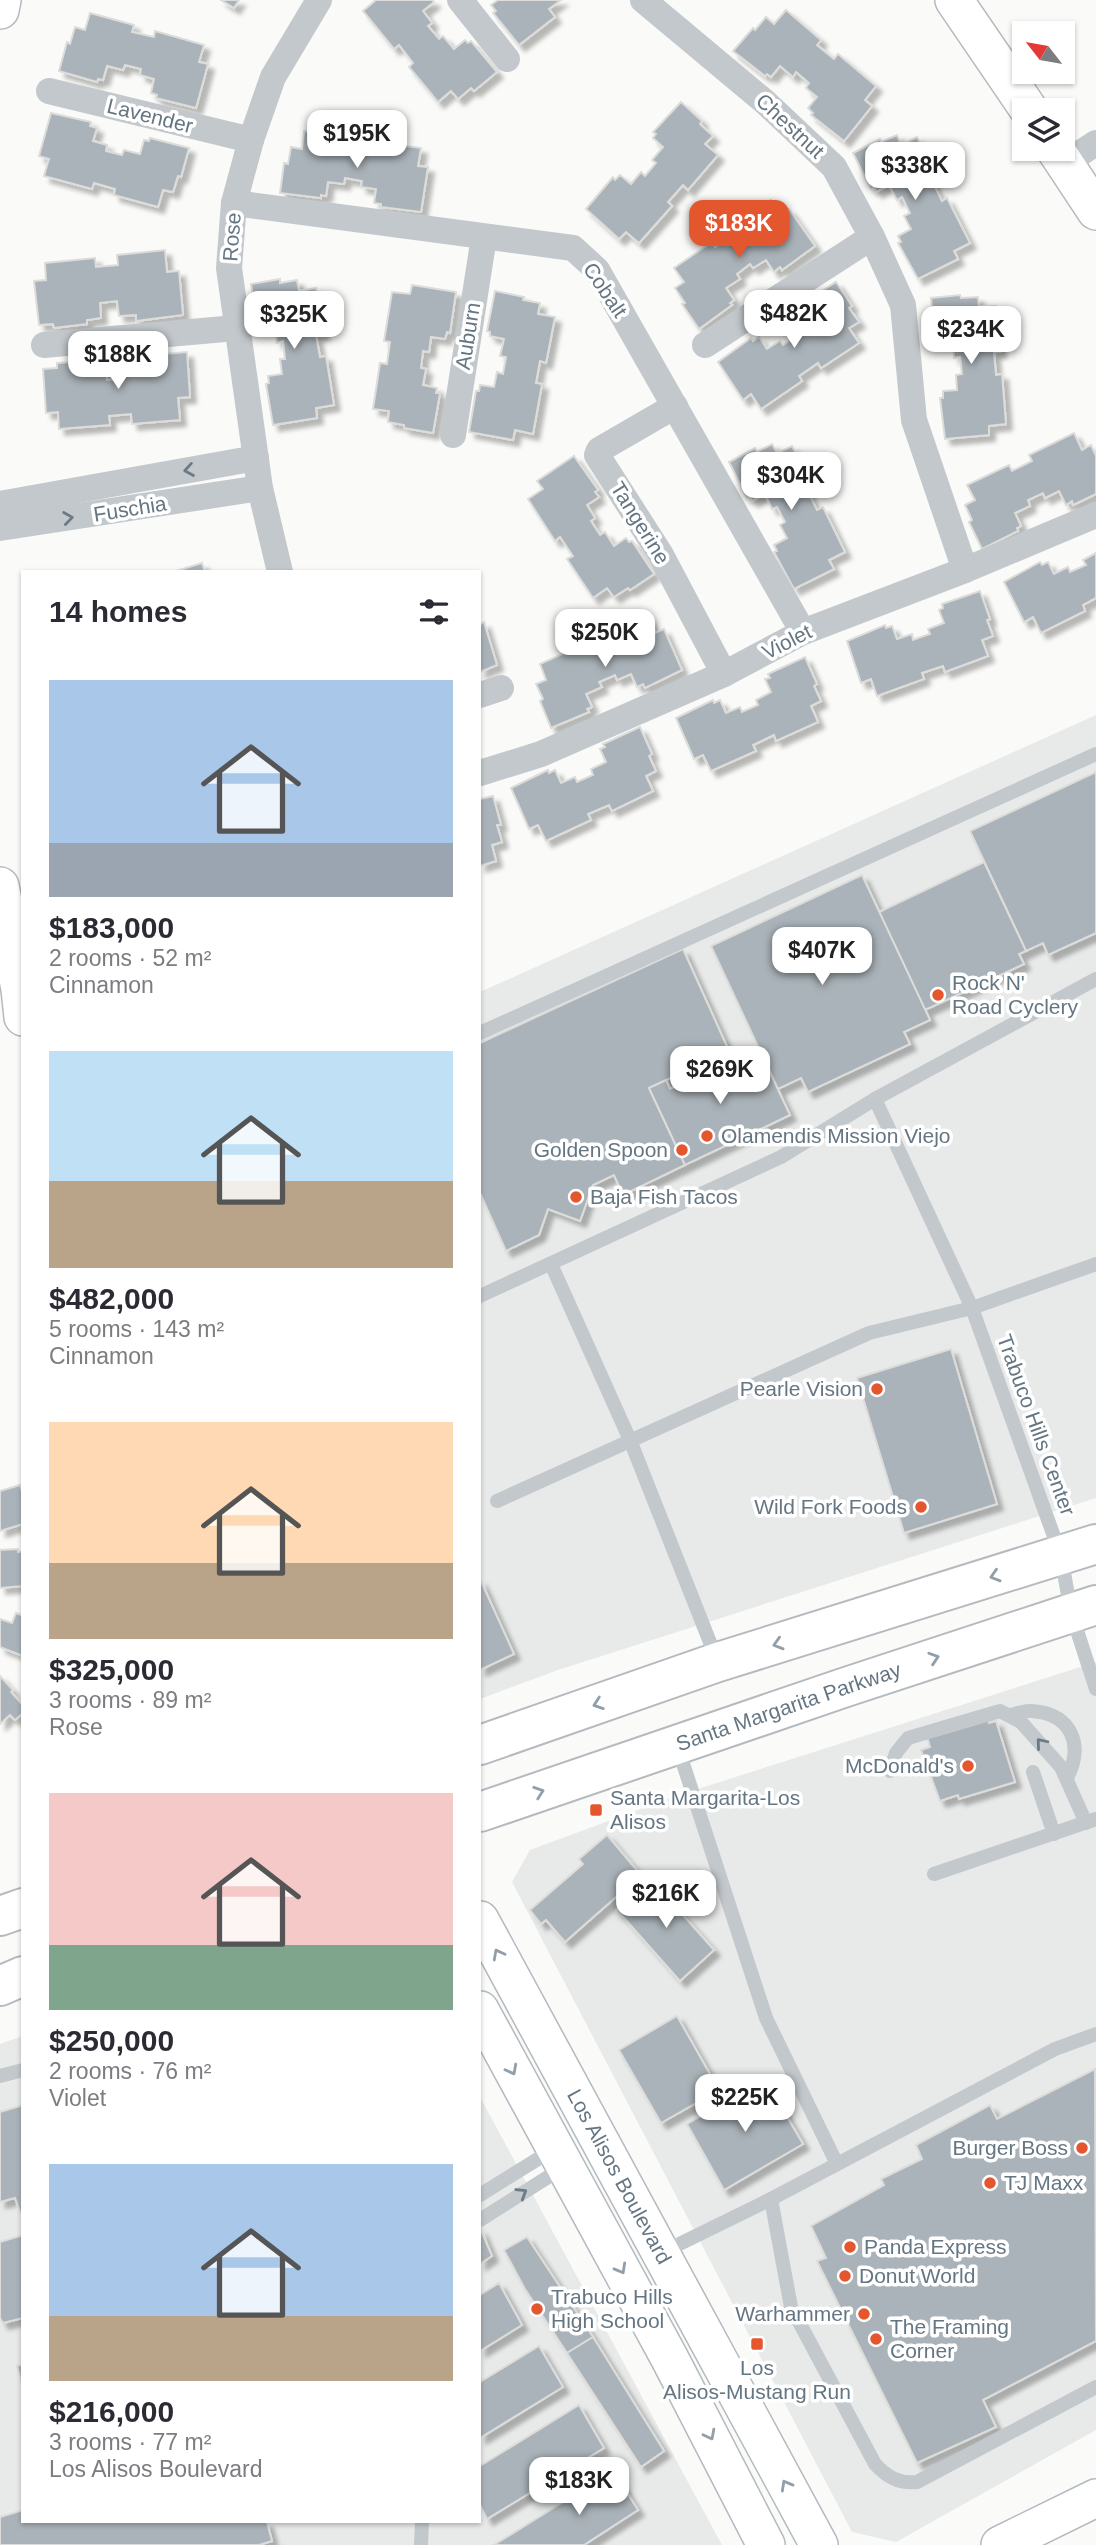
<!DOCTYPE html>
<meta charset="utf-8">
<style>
:root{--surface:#fff;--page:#f2f2f3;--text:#2b2b33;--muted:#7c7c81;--accent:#e4572e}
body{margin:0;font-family:Helvetica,sans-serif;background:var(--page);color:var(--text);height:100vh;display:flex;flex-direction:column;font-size:26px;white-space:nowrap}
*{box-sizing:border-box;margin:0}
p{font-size:23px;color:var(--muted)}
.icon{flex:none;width:38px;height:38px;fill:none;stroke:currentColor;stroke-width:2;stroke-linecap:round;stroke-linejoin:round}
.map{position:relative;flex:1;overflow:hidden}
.panel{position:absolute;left:21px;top:570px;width:460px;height:1953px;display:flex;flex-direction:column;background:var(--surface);border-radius:0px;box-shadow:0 2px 5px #0004}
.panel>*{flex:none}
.needle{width:46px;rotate:301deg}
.fabs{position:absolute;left:1012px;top:21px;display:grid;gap:14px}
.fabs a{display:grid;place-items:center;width:63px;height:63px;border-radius:0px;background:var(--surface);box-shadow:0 2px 5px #0004;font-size:35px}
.price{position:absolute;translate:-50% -60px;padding:0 16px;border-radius:14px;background:#fff;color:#222;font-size:23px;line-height:46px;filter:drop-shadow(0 2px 4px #0008)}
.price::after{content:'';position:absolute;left:50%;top:42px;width:21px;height:16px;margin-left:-10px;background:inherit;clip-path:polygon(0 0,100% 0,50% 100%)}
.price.current{background:var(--accent);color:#fff}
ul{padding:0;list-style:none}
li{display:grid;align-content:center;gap:14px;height:371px;padding:0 28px}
li span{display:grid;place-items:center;height:217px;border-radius:0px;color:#555}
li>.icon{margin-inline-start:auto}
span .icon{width:126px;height:126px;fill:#fffc;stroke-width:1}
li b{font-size:30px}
h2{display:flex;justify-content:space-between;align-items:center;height:84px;padding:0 28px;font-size:30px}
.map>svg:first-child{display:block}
.built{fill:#e8e9e9}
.building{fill:#aab3b9;stroke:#dcdcda;stroke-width:2;filter:url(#shadow)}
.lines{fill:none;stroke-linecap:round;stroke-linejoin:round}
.secondary-casing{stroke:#b3babf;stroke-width:40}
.primary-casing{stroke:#b5babe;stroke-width:42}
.lane{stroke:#c3c8cc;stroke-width:14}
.street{stroke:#c3c8cc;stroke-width:26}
.secondary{stroke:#fff;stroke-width:37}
.primary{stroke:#fff;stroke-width:38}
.oneway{stroke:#6a7a87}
.oneway2{stroke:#939fa8}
.poi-dot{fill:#e4572e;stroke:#fff;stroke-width:2.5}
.labels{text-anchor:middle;stroke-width:7;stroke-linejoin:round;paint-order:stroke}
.street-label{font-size:21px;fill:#657683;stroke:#fff}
.poi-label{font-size:21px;fill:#657683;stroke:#fff;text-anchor:start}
</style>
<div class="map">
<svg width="1096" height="2545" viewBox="0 0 1096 2545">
<defs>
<filter id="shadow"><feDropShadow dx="6" dy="6" stdDeviation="2" flood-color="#0004"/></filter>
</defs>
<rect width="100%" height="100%" fill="#fafaf8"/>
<g class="built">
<polygon points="1096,715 1096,1498 558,1670 480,1699 480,992"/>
<polygon points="1096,1662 1096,2430 896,2542 852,2532 512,1882 530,1850 676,1796"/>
<polygon points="23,2036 23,2522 480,2522 480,2097 722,2545 0,2545 0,2044"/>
</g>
<g class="building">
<polygon points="221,0 239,0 234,8"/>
<polygon points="376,0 432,0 434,2 423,11 432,23 428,26 439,39 443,36 454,49 465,40 468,43 471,41 497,72 474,91 471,88 458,99 451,91 438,102 409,67 413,63 399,45 394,49 363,11"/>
<polygon points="498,0 561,0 549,9 555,17 519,45 493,13 496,11 491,5"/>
<polygon points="786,10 821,40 817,45 834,59 838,54 876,86 865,100 872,106 844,141 811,115 813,113 808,108 817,97 806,88 809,83 796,72 793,77 780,66 771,77 767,74 765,76 733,51 753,28 755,30 766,17 774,24"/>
<polygon points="90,13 134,25 132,32 154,37 155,31 204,45 199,62 208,64 196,108 156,98 157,95 151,93 154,79 140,75 141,69 125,65 123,70 107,66 103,80 98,79 97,82 59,71 67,42 70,44 75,27 85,30"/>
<polygon points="681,102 702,121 700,124 713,136 705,144 718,155 688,190 683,185 668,202 672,206 639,243 626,232 619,239 586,209 613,177 615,180 620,175 631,184 641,172 645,176 656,163 652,160 663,147 653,138 656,134 653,132"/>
<polygon points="51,113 91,122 90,126 97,128 93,141 107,145 106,151 122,155 124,150 140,154 144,140 149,141 150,138 189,148 181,177 178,176 173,192 163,190 158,207 114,195 115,189 94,183 92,189 44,176 49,159 39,156"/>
<polygon points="304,131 349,138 349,144 371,147 371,141 421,148 418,166 428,167 421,212 381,207 381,204 374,203 376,189 361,187 362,181 345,178 344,184 328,182 326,196 321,195 321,198 280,193 284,163 288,164 291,147 302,149"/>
<polygon points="897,135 901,145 917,137 938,178 932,181 942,201 947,198 970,243 954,251 958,259 918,279 898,243 901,242 898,236 911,229 904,216 910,213 902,197 897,200 889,185 876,192 874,187 871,189 853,153 880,139 881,142"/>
<polygon points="771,200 781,214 789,209 815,246 782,270 780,267 774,272 766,260 753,268 750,264 737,274 740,279 726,288 734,300 730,303 732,305 699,329 682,304 685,303 675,288 684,282 674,268 712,242 715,247 734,234 730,228"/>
<polygon points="165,250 167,272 179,271 183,315 136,321 136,315 119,316 117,301 100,303 101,318 87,320 87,324 54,328 53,324 39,325 34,281 46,280 45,263 95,258 96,267 118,265 117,255"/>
<polygon points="280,279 280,283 297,280 299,291 316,288 323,334 316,335 320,357 326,356 334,405 316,408 317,418 273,425 266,384 269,383 268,376 282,374 280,359 285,359 283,341 277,343 275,326 261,328 260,323 257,324 251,284"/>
<polygon points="836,282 852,306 849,308 859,322 849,328 859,343 821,368 818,363 799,376 802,381 761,409 751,394 743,400 718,362 751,338 753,341 759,337 767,349 780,341 783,345 797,336 794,331 808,322 800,310 804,307 802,304"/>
<polygon points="412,285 456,292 450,333 447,332 445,339 431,337 429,352 423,351 421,368 426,369 423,385 437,388 436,393 440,393 433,433 404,428 404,425 388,422 389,411 373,409 380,363 387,364 390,342 384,341 392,292 410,294"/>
<polygon points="495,291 524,297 523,300 540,303 538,314 555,317 546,363 540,361 536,383 542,384 533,434 515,430 513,440 469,432 476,391 479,391 480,385 494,387 497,372 503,374 506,357 500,356 504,339 490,336 490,332 487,331"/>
<polygon points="960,295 961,298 978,297 979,307 996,306 1000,352 994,352 996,375 1002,374 1006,424 989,426 989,435 945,439 940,398 943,398 943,391 957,390 956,375 962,374 960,357 954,358 953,341 939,342 938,338 935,338 931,298"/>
<polygon points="187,352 190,397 178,398 180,420 132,424 131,414 109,416 110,425 59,429 58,412 46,413 43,369 57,368 57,363 90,361 90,366 105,364 107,380 124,379 123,363 140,362 140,356"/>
<polygon points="1074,433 1082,450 1091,445 1096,456 1096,494 1073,505 1072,501 1066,505 1059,491 1045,498 1043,493 1028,500 1030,506 1015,513 1021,526 1017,528 1018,531 982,549 969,522 972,520 965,505 975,500 967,485 1009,465 1012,471 1032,461 1029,455"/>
<polygon points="772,444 777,453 792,446 813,487 807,490 817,510 823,507 845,552 829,560 834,569 794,589 774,552 777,551 774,545 787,538 780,525 785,522 777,507 772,509 765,494 752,501 750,496 747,498 729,462 755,448 757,452"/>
<polygon points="574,456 598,490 595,492 599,497 587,505 595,518 591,521 600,535 605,532 614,546 626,538 629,542 632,541 654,574 630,590 628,588 614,597 607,588 593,598 567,559 573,556 560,537 555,541 528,499 543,489 537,481"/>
<polygon points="1096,553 1096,598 1083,605 1085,611 1041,633 1033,617 1024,622 1004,582 1040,562 1042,565 1048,562 1054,574 1068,567 1070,572 1086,565 1083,560"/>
<polygon points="202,563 205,572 173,572"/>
<polygon points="980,591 990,619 987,620 993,636 982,640 988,656 945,672 943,666 922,673 924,679 877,696 871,679 861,683 847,641 885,625 886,628 892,626 897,639 912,634 913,640 930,634 928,629 944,623 939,610 943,608 942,604"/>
<polygon points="648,616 655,633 664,629 682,670 645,688 643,684 637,687 631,674 617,680 615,675 599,682 602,687 586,694 592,707 587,709 589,712 551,728 540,701 543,699 536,684 546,680 540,664 582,645 584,651 605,642 602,636"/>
<polygon points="484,622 497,665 480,672 480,624"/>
<polygon points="805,657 817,684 814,686 821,701 811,706 818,722 776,741 774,735 753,745 756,751 711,771 703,755 694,759 676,718 713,700 714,703 720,700 726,713 740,707 742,712 758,705 756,700 771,692 765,679 770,678 768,674"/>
<polygon points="640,727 652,754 649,756 656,771 646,776 653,791 612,811 609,805 588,814 591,820 546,841 538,825 529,829 511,788 548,770 549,773 555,770 561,783 575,777 577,782 593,775 591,769 606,762 600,749 605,747 603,744"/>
<polygon points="1096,772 1096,933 1048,955 1043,943 1026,951 970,831"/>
<polygon points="493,796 501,825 497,825 502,842 492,845 496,861 480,866 480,799"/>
<polygon points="984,862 1026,951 1019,954 1024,964 925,1010 879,912"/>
<polygon points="862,875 930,1020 904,1032 910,1044 808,1092 801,1078 778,1089 711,946"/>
<polygon points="683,949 729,1051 649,1088 685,1165 623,1195 614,1175 593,1185 580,1221 548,1209 539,1235 506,1251 480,1193 480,1043"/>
<polygon points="758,1047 790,1115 685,1165 649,1088 666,1080 670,1089"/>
<polygon points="951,1349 997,1504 904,1533 857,1378"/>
<polygon points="20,1485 23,1494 23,1524 0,1531 0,1491"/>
<polygon points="18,1549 18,1552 23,1551 23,1586 0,1588 0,1550"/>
<polygon points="480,1579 514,1654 480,1670"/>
<polygon points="16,1613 23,1616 23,1656 0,1647 0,1619 12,1623"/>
<polygon points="0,1676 13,1690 11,1692 23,1705 23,1713 15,1720 10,1715 0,1724"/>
<polygon points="987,1716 989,1723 996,1721 1015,1782 959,1799 958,1795 940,1801 921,1750 930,1747 926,1733"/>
<polygon points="607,1835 641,1875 565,1942 546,1920 541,1924 530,1910 583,1864 579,1859"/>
<polygon points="651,1879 714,1950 680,1981 617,1910"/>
<polygon points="677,2016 719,2090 661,2123 619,2050"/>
<polygon points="1095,2069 1096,2341 983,2400 996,2427 917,2463 817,2261 826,2258 811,2226 884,2185 881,2179 922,2159 916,2145 990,2105 997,2119"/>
<polygon points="765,2079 803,2144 724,2190 687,2124"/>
<polygon points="23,2105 23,2211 20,2212 15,2198 0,2202 0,2112"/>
<polygon points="480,2228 492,2256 480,2264"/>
<polygon points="23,2235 23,2318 3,2323 0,2318 0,2242"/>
<polygon points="527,2237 593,2337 567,2353 525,2289 504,2250"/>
<polygon points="499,2283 522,2325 480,2351 480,2295"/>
<polygon points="593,2337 664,2451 641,2467 567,2353"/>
<polygon points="539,2346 563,2387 480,2438 480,2382"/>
<polygon points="23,2364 23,2389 17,2366"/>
<polygon points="579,2405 604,2448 487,2519 480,2505 480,2466"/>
<polygon points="613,2471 638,2510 584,2545 494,2545"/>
<polygon points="23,2510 23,2522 267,2522 272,2541 259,2545 0,2545 0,2517"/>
</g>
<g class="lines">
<defs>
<g id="secondary">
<polyline points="954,0 1029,110"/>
<polyline points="0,10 2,0"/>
<polyline points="1055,149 1096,211"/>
<polyline points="0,886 20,989 23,1017"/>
<path id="s1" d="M480,1920L819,2545"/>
<polyline points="480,2010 670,2359 766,2545"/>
<polyline points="1000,2545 1096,2498"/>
</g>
<g id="primary">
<polyline points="480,1745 718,1662 1096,1544"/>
<path id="s2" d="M480,1812L846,1687L1096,1605"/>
<polyline points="0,1916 23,1908"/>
<polyline points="0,1986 23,1976"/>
</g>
</defs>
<use href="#secondary" class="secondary-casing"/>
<use href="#primary" class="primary-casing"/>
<g class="lane">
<polyline points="480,1033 1096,754"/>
<polyline points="875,1099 972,1308 1061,1556 1071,1612 1096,1689"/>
<polyline points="551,1264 630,1440 717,1660"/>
<polyline points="480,1296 781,1157 875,1099 1096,979"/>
<polyline points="497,1501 869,1333 972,1308 1096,1264"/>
<path d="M1010,1715C1017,1714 1025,1710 1032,1711C1072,1714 1084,1745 1067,1778"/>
<polyline points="677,1745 766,2018 837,2164"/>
<polyline points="890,1771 896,1753 908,1738 1000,1711 1021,1722 1061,1767 1086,1823"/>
<polyline points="1033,1772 1054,1834"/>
<polyline points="934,1874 1096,1819"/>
<polyline points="0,2076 23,2070"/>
<polyline points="480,2195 554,2149"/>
<path d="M771,2199L791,2307L875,2464C887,2477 899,2484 917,2482L1096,2387"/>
<polyline points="480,2220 564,2167"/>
<polyline points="661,2253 771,2199 1055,2049 1096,2034"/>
<polyline points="421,2545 422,2522"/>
</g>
<g class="street">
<polyline points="460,0 507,59"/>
<polyline points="643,0 765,102 834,167 872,237 903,305 914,420 965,570"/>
<polyline points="49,91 251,140"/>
<polyline points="1065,163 1096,143"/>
<polyline points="234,203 573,248 597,270 803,632"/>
<polyline points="44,345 236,328"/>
<polyline points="705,345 872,237"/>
<polyline points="675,406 599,450 597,455 661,555 724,674"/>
<polyline points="453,435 484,237"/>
<polyline points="0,504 256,458"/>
<polyline points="0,528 260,488"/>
<polyline points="280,572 260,488 229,268 234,203 251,140 273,77 319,0"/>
<polyline points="480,695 501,688"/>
<polyline points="480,773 541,754 724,674 803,632 965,570 1096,515"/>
</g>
<use href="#secondary" class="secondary"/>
<use href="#primary" class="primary"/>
</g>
<defs><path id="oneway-chevron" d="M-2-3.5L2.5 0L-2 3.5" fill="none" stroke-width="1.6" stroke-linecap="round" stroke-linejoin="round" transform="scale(1.75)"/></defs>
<g class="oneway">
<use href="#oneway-chevron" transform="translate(189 470) rotate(170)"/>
<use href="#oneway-chevron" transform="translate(68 518) rotate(-8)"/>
<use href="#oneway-chevron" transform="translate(1041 1743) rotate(-130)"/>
<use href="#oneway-chevron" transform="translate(522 2193) rotate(-32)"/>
</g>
<g class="oneway2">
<use href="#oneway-chevron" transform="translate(995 1576) rotate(163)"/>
<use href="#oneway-chevron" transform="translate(778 1644) rotate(163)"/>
<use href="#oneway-chevron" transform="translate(934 1658) rotate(-18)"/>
<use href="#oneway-chevron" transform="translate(598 1704) rotate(161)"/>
<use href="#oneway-chevron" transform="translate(539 1792) rotate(-19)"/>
<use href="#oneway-chevron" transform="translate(498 1954) rotate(-118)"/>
<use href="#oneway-chevron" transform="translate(512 2070) rotate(62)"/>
<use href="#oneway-chevron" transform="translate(621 2269) rotate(61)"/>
<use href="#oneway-chevron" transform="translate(710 2435) rotate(63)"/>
<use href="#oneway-chevron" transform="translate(786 2485) rotate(-119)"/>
</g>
<g class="poi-dot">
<circle cx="938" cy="995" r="7"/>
<circle cx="707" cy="1136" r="7"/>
<circle cx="682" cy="1150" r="7"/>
<circle cx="576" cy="1197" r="7"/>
<circle cx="877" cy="1389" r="7"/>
<circle cx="921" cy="1507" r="7"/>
<circle cx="968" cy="1766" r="7"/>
<rect x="589" y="1803" width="14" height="14" rx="3.5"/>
<circle cx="1082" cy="2148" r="7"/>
<circle cx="990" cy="2183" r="7"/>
<circle cx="850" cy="2247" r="7"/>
<circle cx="845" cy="2276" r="7"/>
<circle cx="537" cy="2309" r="7"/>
<circle cx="864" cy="2314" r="7"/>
<circle cx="876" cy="2339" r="7"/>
<rect x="750" y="2337" width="14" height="14" rx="3.5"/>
</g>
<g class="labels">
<g class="street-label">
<text transform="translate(150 116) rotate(14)" y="7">Lavender</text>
<text transform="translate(790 126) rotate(43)" y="7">Chestnut</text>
<text transform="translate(232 237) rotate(-86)" y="7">Rose</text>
<text transform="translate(605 290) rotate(56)" y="7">Cobalt</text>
<text transform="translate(468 336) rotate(-81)" y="7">Auburn</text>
<text transform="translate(130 509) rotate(-9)" y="7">Fuschia</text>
<text transform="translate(640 523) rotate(58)" y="7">Tangerine</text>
<text transform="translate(787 642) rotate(-27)" y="7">Violet</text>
<text transform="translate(1036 1425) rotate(70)" y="7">Trabuco Hills Center</text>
<text dy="7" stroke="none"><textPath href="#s2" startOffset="326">Santa Margarita Parkway</textPath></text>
<text dy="7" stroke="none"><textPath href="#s1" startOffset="292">Los Alisos Boulevard</textPath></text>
</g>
<g class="poi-label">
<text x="952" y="990">Rock N'<tspan x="952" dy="24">Road Cyclery</tspan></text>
<text x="721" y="1143">Olamendis Mission Viejo</text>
<text x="668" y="1157" text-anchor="end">Golden Spoon</text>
<text x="590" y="1204">Baja Fish Tacos</text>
<text x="863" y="1396" text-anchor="end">Pearle Vision</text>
<text x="907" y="1514" text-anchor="end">Wild Fork Foods</text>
<text x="954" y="1773" text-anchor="end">McDonald's</text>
<text x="610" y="1805">Santa Margarita-Los<tspan x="610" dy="24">Alisos</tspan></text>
<text x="1068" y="2155" text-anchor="end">Burger Boss</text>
<text x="1004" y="2190">TJ Maxx</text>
<text x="864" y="2254">Panda Express</text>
<text x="859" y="2283">Donut World</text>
<text x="551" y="2304">Trabuco Hills<tspan x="551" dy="24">High School</tspan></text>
<text x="850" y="2321" text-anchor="end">Warhammer</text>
<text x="890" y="2334">The Framing<tspan x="890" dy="24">Corner</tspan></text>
<text x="757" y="2375" text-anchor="middle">Los<tspan x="757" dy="24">Alisos-Mustang Run</tspan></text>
</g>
</g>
</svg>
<div class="fabs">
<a><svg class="needle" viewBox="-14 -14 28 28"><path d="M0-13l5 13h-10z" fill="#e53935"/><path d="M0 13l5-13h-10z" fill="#7c7c81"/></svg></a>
<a><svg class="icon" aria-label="layers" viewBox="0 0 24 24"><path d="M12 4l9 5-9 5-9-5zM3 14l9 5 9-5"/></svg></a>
</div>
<b class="price" style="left:357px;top:170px">$195K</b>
<b class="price" style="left:915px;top:202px">$338K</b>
<b class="price current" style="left:739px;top:260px">$183K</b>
<b class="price" style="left:794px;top:350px">$482K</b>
<b class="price" style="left:294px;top:351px">$325K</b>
<b class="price" style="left:971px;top:366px">$234K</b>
<b class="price" style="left:118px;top:391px">$188K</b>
<b class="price" style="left:791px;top:512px">$304K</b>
<b class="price" style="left:605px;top:669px">$250K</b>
<b class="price" style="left:822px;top:987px">$407K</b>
<b class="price" style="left:720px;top:1106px">$269K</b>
<b class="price" style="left:666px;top:1930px">$216K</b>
<b class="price" style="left:745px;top:2134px">$225K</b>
<b class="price" style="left:579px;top:2517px">$183K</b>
<section class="panel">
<h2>14 homes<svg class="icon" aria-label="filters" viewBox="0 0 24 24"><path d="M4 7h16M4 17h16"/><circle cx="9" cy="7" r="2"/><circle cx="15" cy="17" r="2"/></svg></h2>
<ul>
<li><span style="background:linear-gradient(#a9c7e8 75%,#9aa5b1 0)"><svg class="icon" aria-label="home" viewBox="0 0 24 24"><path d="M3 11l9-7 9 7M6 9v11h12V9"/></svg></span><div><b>$183,000</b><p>2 rooms · 52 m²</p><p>Cinnamon</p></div></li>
<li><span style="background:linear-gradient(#bfe0f5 60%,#b9a48a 0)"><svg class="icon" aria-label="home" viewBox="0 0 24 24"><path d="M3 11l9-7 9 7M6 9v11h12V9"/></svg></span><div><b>$482,000</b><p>5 rooms · 143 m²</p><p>Cinnamon</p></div></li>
<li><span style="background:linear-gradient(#ffd9b3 65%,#b9a48a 0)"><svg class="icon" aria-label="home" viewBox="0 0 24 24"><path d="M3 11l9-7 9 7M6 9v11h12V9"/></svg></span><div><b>$325,000</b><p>3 rooms · 89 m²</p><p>Rose</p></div></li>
<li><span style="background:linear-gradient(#f6c9c9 70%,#7fa58c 0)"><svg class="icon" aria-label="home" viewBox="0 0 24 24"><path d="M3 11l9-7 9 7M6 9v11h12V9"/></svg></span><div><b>$250,000</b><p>2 rooms · 76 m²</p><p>Violet</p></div></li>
<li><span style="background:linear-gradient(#a9c7e8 70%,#b9a48a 0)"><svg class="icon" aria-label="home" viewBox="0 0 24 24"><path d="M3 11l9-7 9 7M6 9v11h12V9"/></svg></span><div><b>$216,000</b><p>3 rooms · 77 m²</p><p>Los Alisos Boulevard</p></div></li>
</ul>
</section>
</div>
